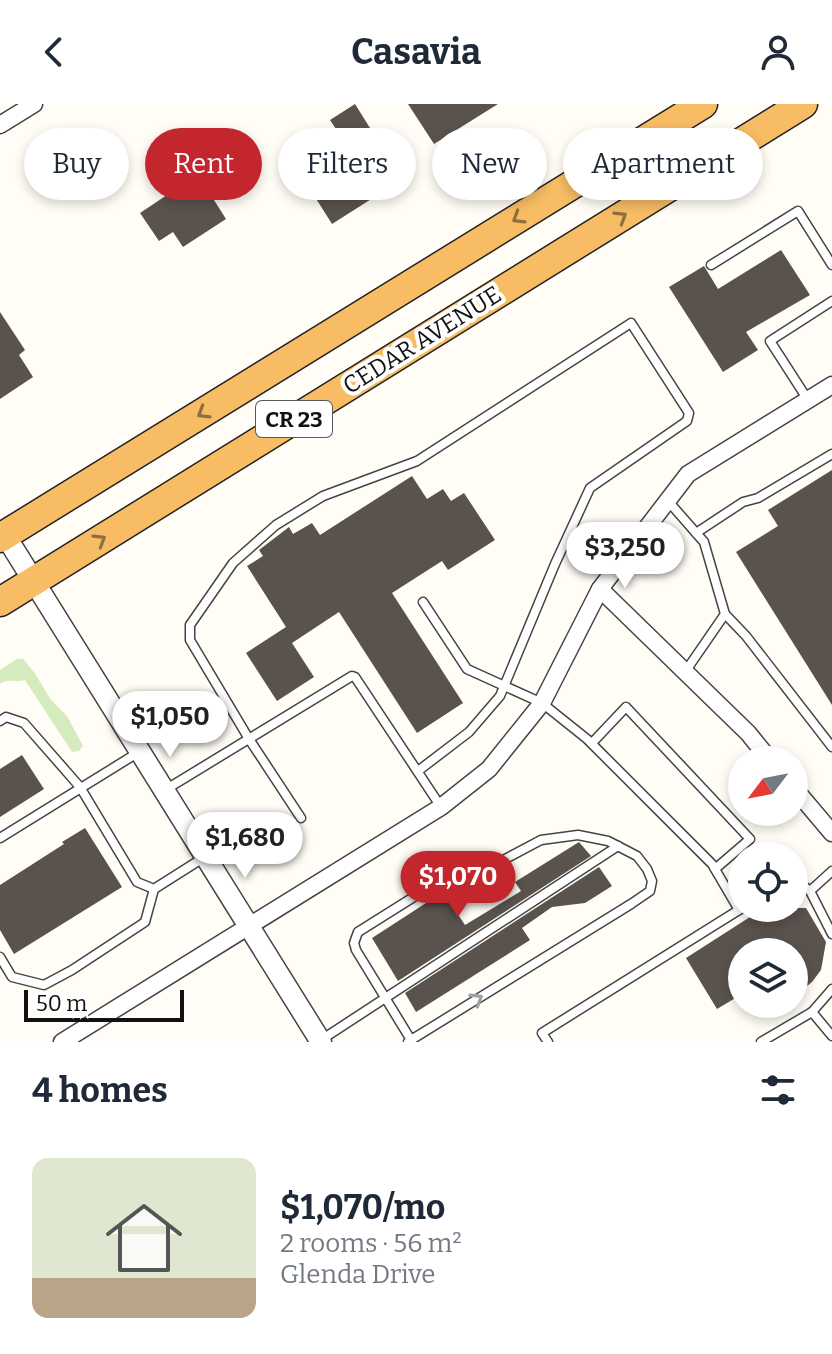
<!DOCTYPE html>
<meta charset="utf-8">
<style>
:root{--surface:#fff;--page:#f6f6f7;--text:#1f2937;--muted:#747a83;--accent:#c4262e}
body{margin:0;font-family:Bitter,serif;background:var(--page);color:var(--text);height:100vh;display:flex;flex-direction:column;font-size:30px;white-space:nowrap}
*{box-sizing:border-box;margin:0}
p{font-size:26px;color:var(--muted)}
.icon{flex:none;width:44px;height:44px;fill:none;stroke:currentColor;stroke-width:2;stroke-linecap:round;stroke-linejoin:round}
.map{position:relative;height:938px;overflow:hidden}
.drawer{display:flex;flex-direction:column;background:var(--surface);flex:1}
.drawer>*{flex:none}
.hud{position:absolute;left:24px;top:24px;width:784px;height:72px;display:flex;gap:16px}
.needle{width:52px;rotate:238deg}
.fabs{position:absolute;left:728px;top:642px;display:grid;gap:16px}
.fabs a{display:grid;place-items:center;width:80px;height:80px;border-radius:50%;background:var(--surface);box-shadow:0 4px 12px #0003;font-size:40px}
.scale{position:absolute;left:24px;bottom:20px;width:160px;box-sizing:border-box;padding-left:8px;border:4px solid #111;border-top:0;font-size:22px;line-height:28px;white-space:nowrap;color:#111;-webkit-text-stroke:6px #fff;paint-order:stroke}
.price{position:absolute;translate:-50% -68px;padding:0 18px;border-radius:28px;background:#fff;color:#222;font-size:26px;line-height:52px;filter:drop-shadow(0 2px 4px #0008)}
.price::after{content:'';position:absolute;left:50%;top:48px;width:24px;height:18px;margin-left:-12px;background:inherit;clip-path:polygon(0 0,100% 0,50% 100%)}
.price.active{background:var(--accent);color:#fff}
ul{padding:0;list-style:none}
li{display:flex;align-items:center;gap:24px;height:200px;padding:0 32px}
li span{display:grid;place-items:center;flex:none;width:224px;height:160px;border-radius:16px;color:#555}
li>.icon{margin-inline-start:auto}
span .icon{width:96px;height:96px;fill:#fffc;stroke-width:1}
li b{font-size:34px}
h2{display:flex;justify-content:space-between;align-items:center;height:96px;padding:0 32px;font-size:34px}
.tag{padding:0 28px;border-radius:36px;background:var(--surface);box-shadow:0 4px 12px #0003;font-size:28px;line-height:72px}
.tag.active{background:var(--accent);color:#fff}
header{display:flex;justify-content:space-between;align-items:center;height:104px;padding:0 32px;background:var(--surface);font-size:36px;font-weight:700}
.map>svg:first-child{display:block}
.green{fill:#d5ebbd}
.building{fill:#5a524d}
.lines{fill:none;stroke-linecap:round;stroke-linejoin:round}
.service-casing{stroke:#444;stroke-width:11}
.minor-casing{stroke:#444;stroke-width:19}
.tertiary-casing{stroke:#444;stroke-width:23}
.trunk-casing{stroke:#222;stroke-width:31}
.service{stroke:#fff;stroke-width:8}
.minor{stroke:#fff;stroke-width:16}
.tertiary{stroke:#fff;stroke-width:20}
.trunk{stroke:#f7bc64;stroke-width:28}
.oneway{stroke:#906f3f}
.oneway2{stroke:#a0a0a0}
.labels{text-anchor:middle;stroke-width:8;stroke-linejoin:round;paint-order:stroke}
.shield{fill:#fff;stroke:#585858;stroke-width:2}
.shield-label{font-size:22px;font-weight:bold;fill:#111}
.street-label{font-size:24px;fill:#111;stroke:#fff}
</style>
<header><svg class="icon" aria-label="back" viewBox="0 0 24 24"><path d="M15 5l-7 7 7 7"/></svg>Casavia<svg class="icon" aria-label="person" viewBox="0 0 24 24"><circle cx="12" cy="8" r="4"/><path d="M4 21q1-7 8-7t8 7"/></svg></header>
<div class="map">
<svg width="832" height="938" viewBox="0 0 832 938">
<rect width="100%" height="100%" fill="#fffdf5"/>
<path class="green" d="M17,555H23L34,568L51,596L67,612L83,642L79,647L72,648L25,576C15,579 9,574 0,580V566Z"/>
<g class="building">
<polygon points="355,0 395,64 391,66 398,78 332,120 298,66 344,37 330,16"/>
<polygon points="408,0 498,0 434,40"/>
<polygon points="195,66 226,115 183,143 173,128 159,137 140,109 167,91 163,86"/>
<polygon points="781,146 810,191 746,228 758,246 723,268 669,183 704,162 718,185"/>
<polygon points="0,208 25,246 19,251 33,273 0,295"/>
<polygon points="832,366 832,601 736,448 778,422 768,406"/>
<polygon points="412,372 427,395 443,385 451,397 464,389 495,436 448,466 442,457 392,489 463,599 417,629 339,508 292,539 314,573 277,597 246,549 286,523 247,462 263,452 259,446 289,423 293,430 312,419 320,431"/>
<polygon points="22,651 44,685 0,713 0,665"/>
<polygon points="85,724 122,783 14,850 0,826 0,781 64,740 62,738"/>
<polygon points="579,738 591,752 398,877 372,834 443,788 465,821 521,787 515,778"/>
<polygon points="599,763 612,782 585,799 552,803 522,824 530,836 416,908 405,889"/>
<polygon points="764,804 806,804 826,838 821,866 812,878 794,893 794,848 742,848 742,890 717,905 686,854"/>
</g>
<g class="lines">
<defs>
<g id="service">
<polyline points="711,161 798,107 832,161"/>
<polyline points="808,296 770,237 832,197"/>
<polyline points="668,397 704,438 725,510 685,568"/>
<polyline points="696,429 743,398 758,394 832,350"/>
<polyline points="423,498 467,565 542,599 587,635 712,760 739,806"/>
<polyline points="725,510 746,532 832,643"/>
<polyline points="0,617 6,613 24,619 80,683 137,778 154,785"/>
<polyline points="592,639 626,603 750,735 715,765"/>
<polyline points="165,686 352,572 355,573 441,703"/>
<polyline points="301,714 249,635 190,536 190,521 233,459 276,421 323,392 417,357 631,219 689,309 687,317 590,384 555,460 500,592 469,628 418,667"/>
<polyline points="0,734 139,648"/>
<polyline points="832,767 810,787 832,830"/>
<polyline points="794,774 810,787"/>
<polyline points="0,853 12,873 44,881 72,866 145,818 154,785 203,754"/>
<polyline points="832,885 812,908 832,932"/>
<polyline points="321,936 618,742"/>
<polyline points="408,938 411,936 631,800 650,787 652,777 647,765 637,752 608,737 578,731 541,736 464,777 436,779 358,828 354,839 356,846 411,936"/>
<polyline points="548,938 542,929 742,804"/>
<polyline points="761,938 812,908"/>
</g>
<g id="minor">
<polyline points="0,21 34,0"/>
<polyline points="600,485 748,629 770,656"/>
<polyline points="794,684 832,729"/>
<polyline points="62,938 441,703 489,665 542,599 600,485 688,370 832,281"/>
</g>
<polyline id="tertiary" points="5,431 321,938"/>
<g id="trunk">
<polyline points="0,434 703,0"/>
<polyline points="0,498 803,0"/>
</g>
</defs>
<use href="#service" class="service-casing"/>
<use href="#minor" class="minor-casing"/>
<use href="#tertiary" class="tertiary-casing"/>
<use href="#trunk" class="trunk-casing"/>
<use href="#service" class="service"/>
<use href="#minor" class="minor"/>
<use href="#tertiary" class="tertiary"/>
<use href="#trunk" class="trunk"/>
</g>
<defs><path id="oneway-chevron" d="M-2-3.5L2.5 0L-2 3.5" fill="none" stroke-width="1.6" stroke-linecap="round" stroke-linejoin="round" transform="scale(2)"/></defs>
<g class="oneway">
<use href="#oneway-chevron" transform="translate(621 113) rotate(-32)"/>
<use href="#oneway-chevron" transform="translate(518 114) rotate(148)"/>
<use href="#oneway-chevron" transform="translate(203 309) rotate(148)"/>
<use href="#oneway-chevron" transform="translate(100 436) rotate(-32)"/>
</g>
<use class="oneway2" href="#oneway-chevron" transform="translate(477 895) rotate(-32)"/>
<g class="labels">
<rect class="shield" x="256" y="297" width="76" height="36" rx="6"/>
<g class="shield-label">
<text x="294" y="323">CR 23</text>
</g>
<g class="street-label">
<text transform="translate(422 236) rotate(-32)" y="8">CEDAR AVENUE</text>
</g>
</g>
</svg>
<div class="fabs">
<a><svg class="needle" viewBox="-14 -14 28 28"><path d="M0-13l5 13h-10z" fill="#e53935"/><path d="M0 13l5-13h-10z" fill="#747a83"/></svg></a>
<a><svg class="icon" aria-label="locate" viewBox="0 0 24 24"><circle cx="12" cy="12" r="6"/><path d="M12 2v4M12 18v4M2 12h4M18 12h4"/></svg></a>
<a><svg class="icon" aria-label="layers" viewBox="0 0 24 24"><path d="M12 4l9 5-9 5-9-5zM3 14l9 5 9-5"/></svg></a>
</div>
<div class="scale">50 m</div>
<b class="price" style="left:625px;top:486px">$3,250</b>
<b class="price" style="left:170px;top:655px">$1,050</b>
<b class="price" style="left:245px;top:776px">$1,680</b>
<b class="price active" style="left:458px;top:815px">$1,070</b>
<div class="hud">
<a class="tag">Buy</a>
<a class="tag active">Rent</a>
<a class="tag">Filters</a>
<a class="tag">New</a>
<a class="tag">Apartment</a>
</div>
</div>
<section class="drawer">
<h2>4 homes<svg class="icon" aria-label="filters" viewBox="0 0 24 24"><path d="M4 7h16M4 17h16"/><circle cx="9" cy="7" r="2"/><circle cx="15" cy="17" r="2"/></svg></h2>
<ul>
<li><span style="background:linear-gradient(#dfe7d0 75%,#b9a48a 0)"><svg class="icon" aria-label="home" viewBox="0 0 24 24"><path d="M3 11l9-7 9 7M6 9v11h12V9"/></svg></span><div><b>$1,070/mo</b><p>2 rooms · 56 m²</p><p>Glenda Drive</p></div></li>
</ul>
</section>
